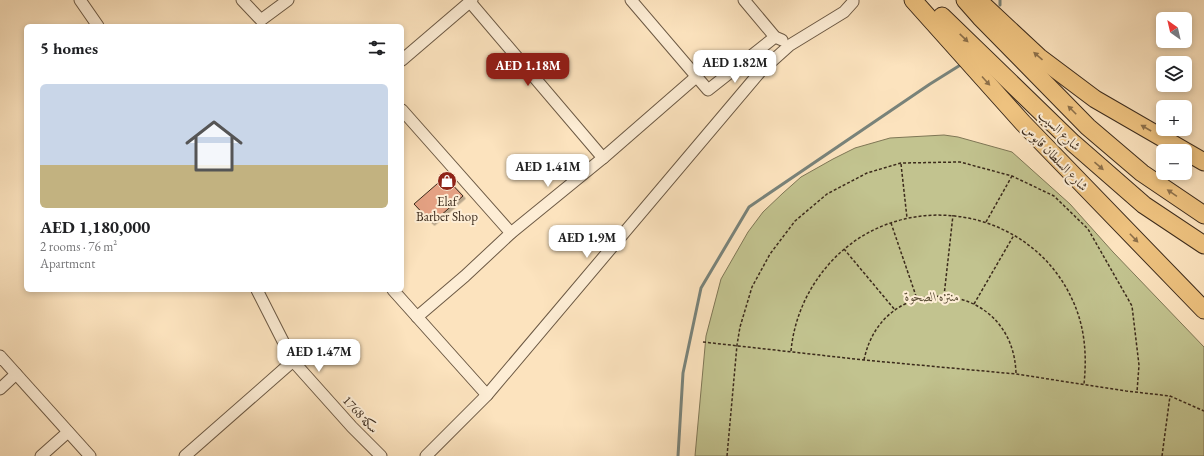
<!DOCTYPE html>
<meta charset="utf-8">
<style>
:root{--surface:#fff;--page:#f6f6f6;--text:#202124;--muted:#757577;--accent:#8f2418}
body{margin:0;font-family:"EB Garamond",Amiri,serif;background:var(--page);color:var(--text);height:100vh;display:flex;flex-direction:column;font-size:15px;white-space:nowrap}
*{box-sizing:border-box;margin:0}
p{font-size:13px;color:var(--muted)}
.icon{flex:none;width:22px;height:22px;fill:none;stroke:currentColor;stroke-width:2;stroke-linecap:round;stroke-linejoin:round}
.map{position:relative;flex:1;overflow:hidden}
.side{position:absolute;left:24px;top:24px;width:380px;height:268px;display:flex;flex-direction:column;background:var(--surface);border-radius:6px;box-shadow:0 2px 6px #0003}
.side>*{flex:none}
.needle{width:26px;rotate:326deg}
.fabs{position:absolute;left:1156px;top:12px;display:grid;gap:8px}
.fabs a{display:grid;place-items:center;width:36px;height:36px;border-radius:6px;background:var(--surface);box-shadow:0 2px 6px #0003;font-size:20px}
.price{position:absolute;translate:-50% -34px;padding:0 9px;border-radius:8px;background:#fff;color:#222;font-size:13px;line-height:26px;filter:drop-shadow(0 1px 2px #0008)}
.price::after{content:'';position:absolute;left:50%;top:24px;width:12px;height:9px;margin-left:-6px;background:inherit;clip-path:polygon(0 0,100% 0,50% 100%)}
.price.current{background:var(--accent);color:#fff}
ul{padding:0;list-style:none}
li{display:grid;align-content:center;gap:8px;height:212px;padding:0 16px}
li span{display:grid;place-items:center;height:124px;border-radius:6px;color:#555}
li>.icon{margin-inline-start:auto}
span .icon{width:72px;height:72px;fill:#fffc;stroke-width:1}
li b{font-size:17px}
h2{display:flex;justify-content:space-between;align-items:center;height:48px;padding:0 16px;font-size:17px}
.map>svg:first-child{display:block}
.green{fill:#c2c38f;stroke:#7f7756}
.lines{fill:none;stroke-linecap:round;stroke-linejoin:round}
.stream{stroke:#79837a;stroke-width:3}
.building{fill:#e4a183;stroke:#3c2b1c;filter:url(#shadow)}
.minor-casing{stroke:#6c5944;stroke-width:13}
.highway-casing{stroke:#3c2b1c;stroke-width:19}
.path{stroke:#3c2b1c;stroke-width:1.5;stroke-dasharray:3 2;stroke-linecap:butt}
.minor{stroke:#fdedd5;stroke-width:11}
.highway{stroke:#eec27f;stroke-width:17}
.oneway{fill:#8c6f49}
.labels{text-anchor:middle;stroke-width:4;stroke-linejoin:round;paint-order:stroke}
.street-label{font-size:13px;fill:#3c2b1c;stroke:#fdedd5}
.poi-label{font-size:13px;fill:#3c2b1c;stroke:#fdedd5}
.park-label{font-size:13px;font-style:italic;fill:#5e5139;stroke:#fdedd5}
</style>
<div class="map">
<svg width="1204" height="456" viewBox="0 0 1204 456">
<defs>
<filter id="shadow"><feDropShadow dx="2.5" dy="2.5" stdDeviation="0" flood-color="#0004"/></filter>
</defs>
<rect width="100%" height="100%" fill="#fce3be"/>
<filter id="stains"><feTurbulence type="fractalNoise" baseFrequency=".005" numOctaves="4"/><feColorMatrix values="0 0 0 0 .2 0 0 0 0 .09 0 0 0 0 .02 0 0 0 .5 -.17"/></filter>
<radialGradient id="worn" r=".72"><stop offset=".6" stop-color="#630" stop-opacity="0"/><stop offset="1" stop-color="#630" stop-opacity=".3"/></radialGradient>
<polygon class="green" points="944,135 958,137 1012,152 1070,204 1113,252 1204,347 1204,456 695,456 706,336 721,279 748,232 763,212 783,193 801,177 833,159 855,148 890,138"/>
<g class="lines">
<g class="stream">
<polyline points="1000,0 1000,5"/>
<polyline points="678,456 683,373 701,288 749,207 930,84 962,64"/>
</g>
</g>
<polygon class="building" points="445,177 463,196 432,223 414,204"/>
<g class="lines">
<defs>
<g id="minor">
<polyline points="80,0 98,26"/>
<polyline points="242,0 261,20 288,0"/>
<polyline points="631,0 708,90 775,37"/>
<polyline points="744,0 775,37 782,40"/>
<polyline points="470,2 603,158"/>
<polyline points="402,60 472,0"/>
<polyline points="402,110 511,233"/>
<polyline points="257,290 293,361 352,427 381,456"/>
<polyline points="393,290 487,395"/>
<polyline points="417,317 465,276 511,233 603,158 696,77"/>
<polyline points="0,356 90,456"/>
<polyline points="0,389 16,374"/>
<polyline points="41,456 68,432"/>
<polyline points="185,456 293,361"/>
<polyline points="426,456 487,395 760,72 790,45 844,12 853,2 853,0"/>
</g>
<g id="highway">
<polyline points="913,0 1023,123 1204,310"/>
<polyline points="965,0 980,17 1088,127 1142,173 1204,215"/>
<polyline points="979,1 1039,57 1095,99 1204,162"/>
<polyline points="942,16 1073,143 1144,205 1204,245"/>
</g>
</defs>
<use href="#minor" class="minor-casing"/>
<use href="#highway" class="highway-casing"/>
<g class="path">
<polyline points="901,164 907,218"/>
<polyline points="986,222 1012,176"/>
<polyline points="891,223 917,299"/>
<polyline points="844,249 895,310"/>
<polyline points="944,296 953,215"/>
<polyline points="974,304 1014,235"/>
<polyline points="703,342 864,360 1016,374 1126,391 1170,396 1204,411"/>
<path d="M791,351C794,319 807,289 829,264C898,186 1028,204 1072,299C1085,326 1087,355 1084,384"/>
<path d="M864,360C883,267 1014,279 1016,374"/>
<polyline points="727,456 737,345 740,327 752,287 770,254 795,221 827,194 867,173 901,163 960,162 1012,176 1054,196 1088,229 1132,306 1139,365 1137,392"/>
<polyline points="1162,456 1170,396"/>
</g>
<use href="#minor" class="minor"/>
<use href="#highway" class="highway"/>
</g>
<defs><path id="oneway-solid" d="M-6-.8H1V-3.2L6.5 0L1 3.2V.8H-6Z"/></defs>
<g class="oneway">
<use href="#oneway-solid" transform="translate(964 38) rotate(44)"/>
<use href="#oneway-solid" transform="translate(1038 56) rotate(-139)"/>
<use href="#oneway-solid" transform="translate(986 81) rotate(48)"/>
<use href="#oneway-solid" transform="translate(1072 110) rotate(-135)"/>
<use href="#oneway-solid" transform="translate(1146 128) rotate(-150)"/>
<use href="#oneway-solid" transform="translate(1099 166) rotate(41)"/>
<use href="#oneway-solid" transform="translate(1172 193) rotate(-146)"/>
<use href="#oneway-solid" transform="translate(1134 238) rotate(46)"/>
</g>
<defs>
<symbol id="shop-disc" viewBox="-11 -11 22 22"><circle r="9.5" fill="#8f2418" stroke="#fdedd5"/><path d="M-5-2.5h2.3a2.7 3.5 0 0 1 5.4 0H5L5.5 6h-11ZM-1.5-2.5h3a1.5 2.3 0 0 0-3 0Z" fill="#fff"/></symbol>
</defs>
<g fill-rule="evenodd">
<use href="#shop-disc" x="436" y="170" width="22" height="22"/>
</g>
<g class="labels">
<g class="street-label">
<text transform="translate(1060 130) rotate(43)" y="5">شارع السيب</text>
<text transform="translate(1056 157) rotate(46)" y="5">شارع السلطان قابوس</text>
<text transform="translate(361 414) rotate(47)" y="5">سكة 1768</text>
</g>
<g class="poi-label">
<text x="447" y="206">Elaf<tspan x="447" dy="15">Barber Shop</tspan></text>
</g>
<g class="park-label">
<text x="932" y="301">منتزه الصحوة</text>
</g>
</g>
<rect width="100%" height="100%" filter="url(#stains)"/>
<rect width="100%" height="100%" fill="url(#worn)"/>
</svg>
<div class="fabs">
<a><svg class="needle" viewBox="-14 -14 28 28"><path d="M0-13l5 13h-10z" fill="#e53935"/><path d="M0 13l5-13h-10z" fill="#757577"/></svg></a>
<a><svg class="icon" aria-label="layers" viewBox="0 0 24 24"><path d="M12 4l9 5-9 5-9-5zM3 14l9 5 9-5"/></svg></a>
<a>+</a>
<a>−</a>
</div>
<b class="price" style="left:735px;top:84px">AED 1.82M</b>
<b class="price current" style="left:528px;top:87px">AED 1.18M</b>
<b class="price" style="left:548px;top:188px">AED 1.41M</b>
<b class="price" style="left:587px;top:259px">AED 1.9M</b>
<b class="price" style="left:319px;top:373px">AED 1.47M</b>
<section class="side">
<h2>5 homes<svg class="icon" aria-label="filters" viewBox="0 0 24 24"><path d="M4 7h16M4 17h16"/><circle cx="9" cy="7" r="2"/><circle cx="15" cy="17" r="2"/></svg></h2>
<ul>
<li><span style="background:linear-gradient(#c9d6e8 65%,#c2b280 0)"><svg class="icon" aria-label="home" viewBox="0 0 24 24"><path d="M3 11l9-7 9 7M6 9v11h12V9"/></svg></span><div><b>AED 1,180,000</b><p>2 rooms · 76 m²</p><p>Apartment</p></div></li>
</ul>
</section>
</div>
